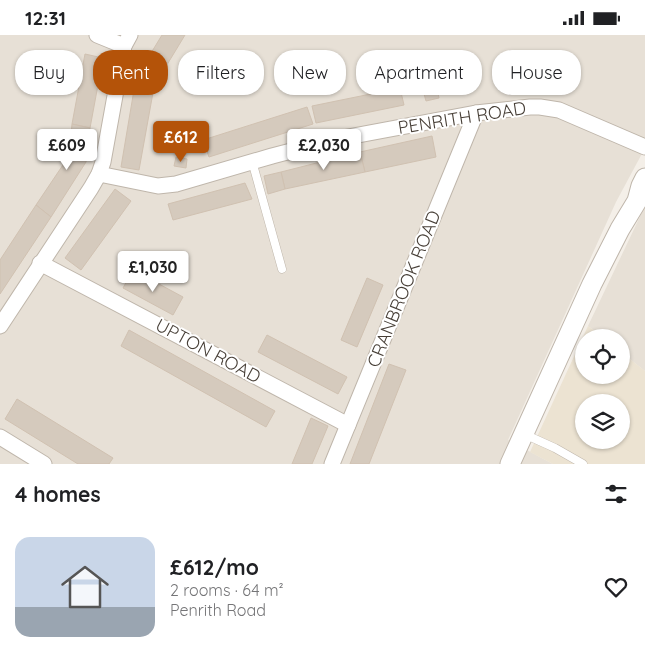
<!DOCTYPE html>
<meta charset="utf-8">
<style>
:root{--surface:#fff;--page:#f2f2f2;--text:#202124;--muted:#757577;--accent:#b45309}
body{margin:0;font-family:Quicksand,sans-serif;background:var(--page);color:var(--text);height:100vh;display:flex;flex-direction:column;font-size:19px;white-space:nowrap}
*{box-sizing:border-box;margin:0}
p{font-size:16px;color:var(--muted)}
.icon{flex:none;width:28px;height:28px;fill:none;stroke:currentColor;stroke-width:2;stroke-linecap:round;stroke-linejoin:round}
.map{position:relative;height:429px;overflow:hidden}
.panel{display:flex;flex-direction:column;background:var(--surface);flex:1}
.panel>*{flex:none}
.hud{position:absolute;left:15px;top:15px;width:615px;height:45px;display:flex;gap:10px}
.fabs{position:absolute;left:575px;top:294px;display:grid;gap:10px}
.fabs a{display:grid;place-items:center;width:55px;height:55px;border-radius:50%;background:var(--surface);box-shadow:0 1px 4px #0004;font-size:25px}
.price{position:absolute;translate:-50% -42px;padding:0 11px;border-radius:5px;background:#fff;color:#222;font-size:16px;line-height:32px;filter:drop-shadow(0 1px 2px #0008)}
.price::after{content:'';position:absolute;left:50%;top:30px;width:15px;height:11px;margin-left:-8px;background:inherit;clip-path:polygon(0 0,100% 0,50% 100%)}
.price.current{background:var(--accent);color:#fff}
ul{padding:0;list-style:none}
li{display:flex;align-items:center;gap:15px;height:125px;padding:0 15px}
li span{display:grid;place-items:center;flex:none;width:140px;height:100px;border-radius:15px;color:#555}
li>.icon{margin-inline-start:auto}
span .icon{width:60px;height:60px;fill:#fffc;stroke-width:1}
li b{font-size:21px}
h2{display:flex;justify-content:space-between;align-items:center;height:60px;padding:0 15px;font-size:21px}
.chip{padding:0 18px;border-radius:20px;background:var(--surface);box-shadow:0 1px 4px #0004;font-size:18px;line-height:45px}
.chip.current{background:var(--accent);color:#fff}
.status{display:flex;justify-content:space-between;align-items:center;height:35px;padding:0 25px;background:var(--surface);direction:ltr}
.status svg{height:14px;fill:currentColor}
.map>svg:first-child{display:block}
.residential{fill:#e7e0d6}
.education{fill:#ece3d2;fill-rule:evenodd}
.building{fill:#d5cabd;stroke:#d0c1b1}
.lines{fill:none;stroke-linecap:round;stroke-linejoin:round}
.service-casing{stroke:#bfb6ab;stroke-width:9}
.minor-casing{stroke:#bfb6ab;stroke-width:17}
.tertiary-casing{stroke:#bfb6ab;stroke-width:21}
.service{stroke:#fff;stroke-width:8}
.minor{stroke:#fff;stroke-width:15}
.tertiary{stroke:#fff;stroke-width:19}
.labels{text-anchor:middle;stroke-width:4;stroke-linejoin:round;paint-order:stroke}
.street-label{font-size:18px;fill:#473f37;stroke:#fff}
</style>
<div class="status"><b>12:31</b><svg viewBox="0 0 49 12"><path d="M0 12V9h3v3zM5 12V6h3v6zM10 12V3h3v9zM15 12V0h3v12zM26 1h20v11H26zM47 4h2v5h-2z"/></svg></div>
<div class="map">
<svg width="645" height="429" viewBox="0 0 645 429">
<rect width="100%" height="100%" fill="#f4efe8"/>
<g class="residential">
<polygon points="0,0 645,0 645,113 616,167 508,405 553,429 0,429"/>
<polygon points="645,171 645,336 621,317 621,302 603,302 588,291"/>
</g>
<path class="education" d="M588,291L603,302H584V340H621V317L645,336V429H553L530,417ZM584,368H621V405H584Z"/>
<g class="building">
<polygon points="162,0 185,0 165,33 148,23"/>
<polygon points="85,19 103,23 90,93 72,89"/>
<polygon points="137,37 156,41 139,135 121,132"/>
<polygon points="434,38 439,63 426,66 419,41"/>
<polygon points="400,53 404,70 316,88 312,71"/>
<polygon points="307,72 313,89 209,122 203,105"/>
<polygon points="72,89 90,93 86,127 51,182 36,170 69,121"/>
<polygon points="432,101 436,122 365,137 360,117"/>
<polygon points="360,117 365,137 285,154 281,137"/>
<polygon points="176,122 187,124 186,133 174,131"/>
<polygon points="281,137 285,154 268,159 264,141"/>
<polygon points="245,148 252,164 173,185 168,169"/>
<polygon points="115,154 131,166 81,235 65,223"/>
<polygon points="36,170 51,182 0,259 0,225"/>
<polygon points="133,235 183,262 173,280 123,253"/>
<polygon points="367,243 383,250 357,312 341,305"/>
<polygon points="129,295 275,376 266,392 121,311"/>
<polygon points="267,300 347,342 338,359 258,317"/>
<polygon points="389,329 406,335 369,429 350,429"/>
<polygon points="17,364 113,423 109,429 78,429 5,384"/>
<polygon points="311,383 328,391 312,429 292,429"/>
</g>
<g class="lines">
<defs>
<g id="service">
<polyline points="252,126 282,234"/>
<polyline points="524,399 555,413 583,429"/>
</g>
<g id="minor">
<polyline points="97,0 124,11"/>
<polyline points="99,139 158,151 176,149 272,121 337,104 476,78 530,72 540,72 559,75 645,112"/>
<polyline points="40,228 348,390"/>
<polyline points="0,291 91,153 99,139 103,127 124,11 130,0"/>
<polyline points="0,402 44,429"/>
<polyline points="332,429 476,78"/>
</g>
<polyline id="tertiary" points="510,429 592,249 620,194 637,166 641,151 645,143"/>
</defs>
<use href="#service" class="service-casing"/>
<use href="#minor" class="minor-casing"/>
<use href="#tertiary" class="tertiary-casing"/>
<use href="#service" class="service"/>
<use href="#minor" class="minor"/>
<use href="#tertiary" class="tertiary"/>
</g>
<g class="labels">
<g class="street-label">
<text transform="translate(462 83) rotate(-9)" y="6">PENRITH ROAD</text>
<text transform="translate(404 254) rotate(-68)" y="6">CRANBROOK ROAD</text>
<text transform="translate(208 316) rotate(28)" y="6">UPTON ROAD</text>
</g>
</g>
</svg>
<div class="fabs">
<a><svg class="icon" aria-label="locate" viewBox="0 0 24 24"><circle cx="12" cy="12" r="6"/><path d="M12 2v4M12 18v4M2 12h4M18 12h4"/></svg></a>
<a><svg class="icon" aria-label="layers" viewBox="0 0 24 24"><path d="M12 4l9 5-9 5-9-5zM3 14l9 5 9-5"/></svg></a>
</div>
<b class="price current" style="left:181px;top:128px">£612</b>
<b class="price" style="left:67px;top:136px">£609</b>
<b class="price" style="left:324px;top:136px">£2,030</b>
<b class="price" style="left:153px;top:258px">£1,030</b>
<div class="hud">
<a class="chip">Buy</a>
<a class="chip current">Rent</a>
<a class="chip">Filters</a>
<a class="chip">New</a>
<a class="chip">Apartment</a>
<a class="chip">House</a>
</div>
</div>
<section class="panel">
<h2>4 homes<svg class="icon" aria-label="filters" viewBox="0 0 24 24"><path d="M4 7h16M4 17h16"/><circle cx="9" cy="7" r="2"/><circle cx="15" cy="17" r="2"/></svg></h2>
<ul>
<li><span style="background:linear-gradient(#c9d6e8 70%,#9aa5b1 0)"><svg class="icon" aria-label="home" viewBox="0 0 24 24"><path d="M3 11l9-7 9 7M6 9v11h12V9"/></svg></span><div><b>£612/mo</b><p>2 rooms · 64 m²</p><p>Penrith Road</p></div><svg class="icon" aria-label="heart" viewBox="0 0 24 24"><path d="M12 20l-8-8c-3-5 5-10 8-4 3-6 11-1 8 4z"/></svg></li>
</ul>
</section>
